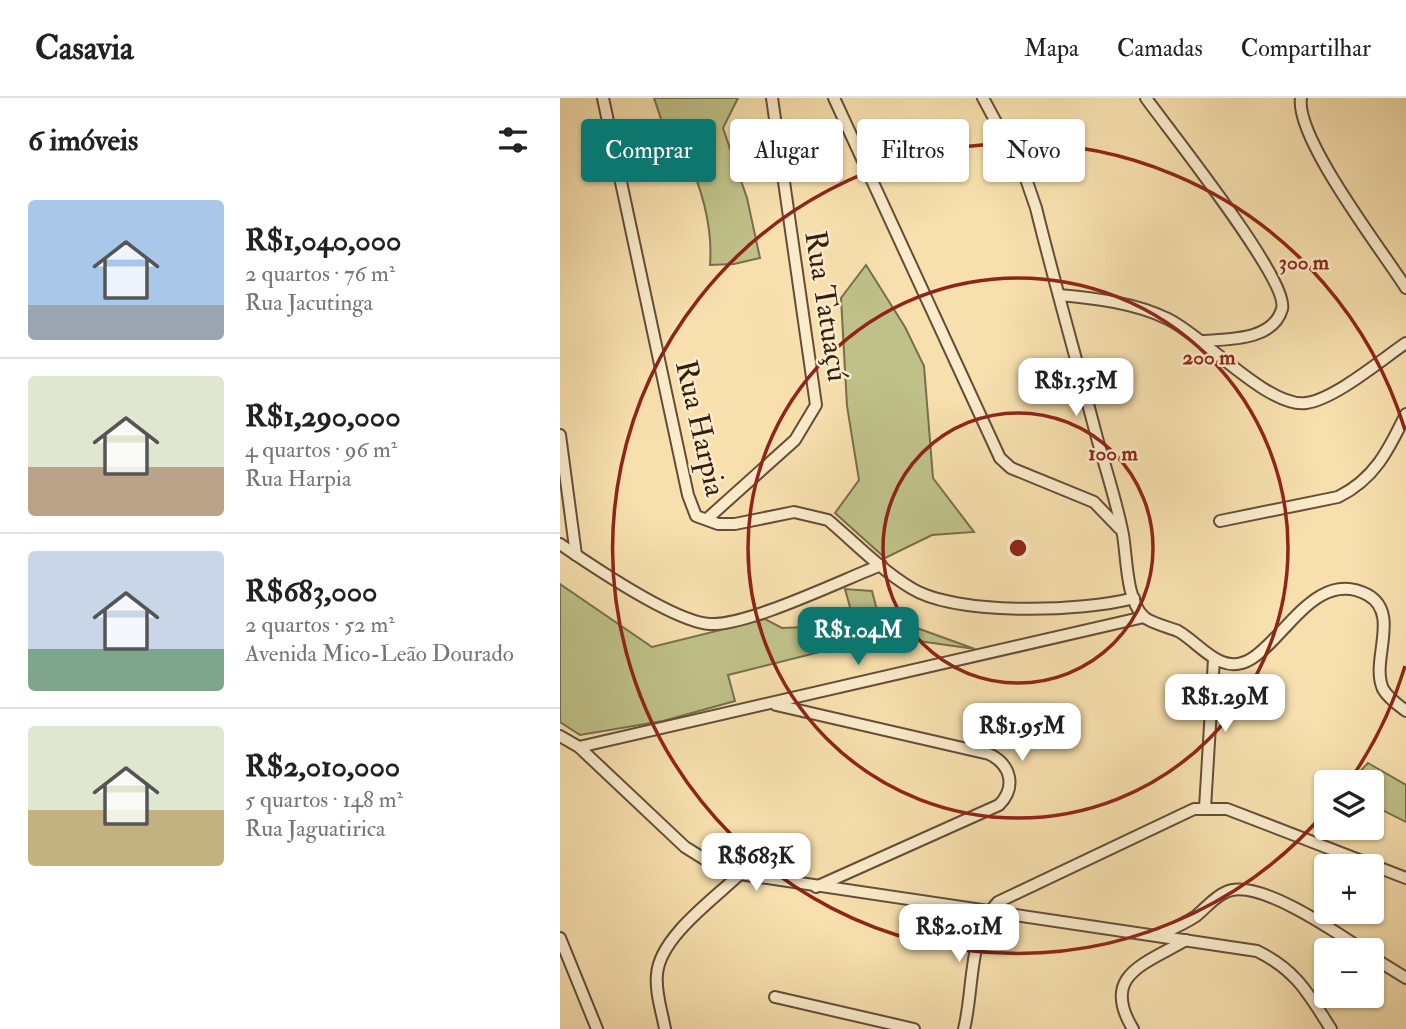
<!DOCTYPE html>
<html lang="pt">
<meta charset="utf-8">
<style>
:root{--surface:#fff;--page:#f2f2f2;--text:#222;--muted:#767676;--line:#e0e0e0;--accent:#0f766e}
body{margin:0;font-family:"IM FELL Double Pica",serif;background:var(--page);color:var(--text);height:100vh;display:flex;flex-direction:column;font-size:26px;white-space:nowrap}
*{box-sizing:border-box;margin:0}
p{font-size:23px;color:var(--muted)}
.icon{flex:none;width:38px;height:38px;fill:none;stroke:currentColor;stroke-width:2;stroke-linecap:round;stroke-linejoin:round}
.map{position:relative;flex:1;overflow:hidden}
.side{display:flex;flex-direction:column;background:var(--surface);width:560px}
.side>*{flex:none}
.banner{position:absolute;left:21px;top:21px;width:665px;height:63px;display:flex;gap:14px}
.tools{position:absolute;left:754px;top:672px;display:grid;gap:14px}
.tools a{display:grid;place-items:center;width:70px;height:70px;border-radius:7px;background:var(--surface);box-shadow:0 2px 5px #0004;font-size:35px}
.price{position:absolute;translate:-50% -60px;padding:0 16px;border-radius:14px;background:#fff;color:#222;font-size:23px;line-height:46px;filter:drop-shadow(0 2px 4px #0008)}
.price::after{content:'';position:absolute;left:50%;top:42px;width:21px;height:16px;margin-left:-10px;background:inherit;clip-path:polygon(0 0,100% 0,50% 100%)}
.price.selected{background:var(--accent);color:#fff}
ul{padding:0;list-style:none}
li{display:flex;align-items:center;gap:21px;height:175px;padding:0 28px}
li+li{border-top:2px solid var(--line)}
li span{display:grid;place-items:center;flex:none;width:196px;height:140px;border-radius:7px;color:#555}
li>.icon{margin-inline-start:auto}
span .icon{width:84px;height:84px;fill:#fffc;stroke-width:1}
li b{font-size:30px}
h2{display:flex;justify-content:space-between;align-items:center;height:84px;padding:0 28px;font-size:30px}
.pill{padding:0 24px;border-radius:7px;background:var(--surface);box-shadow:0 2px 5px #0004;font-size:24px;line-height:63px}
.pill.selected{background:var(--accent);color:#fff}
header{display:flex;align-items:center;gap:42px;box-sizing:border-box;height:98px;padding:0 35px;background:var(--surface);border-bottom:2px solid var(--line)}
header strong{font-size:33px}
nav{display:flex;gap:38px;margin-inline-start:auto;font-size:24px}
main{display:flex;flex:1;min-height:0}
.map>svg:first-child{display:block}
.green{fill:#bfc188;stroke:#796e4c;stroke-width:2}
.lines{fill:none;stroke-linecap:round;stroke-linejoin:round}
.minor-casing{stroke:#644d38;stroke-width:14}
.minor{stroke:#faebca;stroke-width:10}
.ring{fill:none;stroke:#8f2418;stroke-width:3.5}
.labels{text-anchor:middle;stroke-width:5;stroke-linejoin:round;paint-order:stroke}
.street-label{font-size:30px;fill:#331c10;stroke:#faebca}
.centre{fill:#8f2418;stroke:#faebca;stroke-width:3.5}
.ring-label{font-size:21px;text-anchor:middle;font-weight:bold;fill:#8f2418;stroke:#faebca;stroke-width:5;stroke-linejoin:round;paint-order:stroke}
</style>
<header>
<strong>Casavia</strong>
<nav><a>Mapa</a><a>Camadas</a><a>Compartilhar</a></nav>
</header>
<main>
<section class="side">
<h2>6 imóveis<svg class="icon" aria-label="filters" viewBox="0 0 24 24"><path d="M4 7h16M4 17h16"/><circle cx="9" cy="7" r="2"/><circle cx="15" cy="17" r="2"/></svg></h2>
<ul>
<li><span style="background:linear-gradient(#a9c7e8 75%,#9aa5b1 0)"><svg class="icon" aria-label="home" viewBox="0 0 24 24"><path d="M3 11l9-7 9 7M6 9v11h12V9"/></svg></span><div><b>R$1,040,000</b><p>2 quartos · 76 m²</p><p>Rua Jacutinga</p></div></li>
<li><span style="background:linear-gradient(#dfe7d0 65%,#b9a48a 0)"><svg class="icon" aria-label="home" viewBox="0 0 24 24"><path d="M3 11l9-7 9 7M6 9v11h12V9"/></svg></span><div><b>R$1,290,000</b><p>4 quartos · 96 m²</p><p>Rua Harpia</p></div></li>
<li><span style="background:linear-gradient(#c9d6e8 70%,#7fa58c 0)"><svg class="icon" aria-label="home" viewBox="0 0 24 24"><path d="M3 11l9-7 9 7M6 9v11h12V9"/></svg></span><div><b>R$683,000</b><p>2 quartos · 52 m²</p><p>Avenida Mico-Leão Dourado</p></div></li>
<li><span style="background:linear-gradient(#dfe7d0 60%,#c2b280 0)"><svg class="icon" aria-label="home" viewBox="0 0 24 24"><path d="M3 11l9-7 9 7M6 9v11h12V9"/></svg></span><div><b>R$2,010,000</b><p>5 quartos · 148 m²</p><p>Rua Jaguatirica</p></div></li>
</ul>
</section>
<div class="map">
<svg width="846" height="931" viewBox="0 0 846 931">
<rect width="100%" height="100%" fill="#f7e0ae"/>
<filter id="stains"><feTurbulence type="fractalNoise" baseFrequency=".00286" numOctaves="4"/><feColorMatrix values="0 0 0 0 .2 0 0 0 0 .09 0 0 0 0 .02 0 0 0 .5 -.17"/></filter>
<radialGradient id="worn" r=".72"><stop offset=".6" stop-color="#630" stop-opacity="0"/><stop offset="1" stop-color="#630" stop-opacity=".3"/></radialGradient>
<g class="green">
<path d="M94,0H178L163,30L187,100L200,160L174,166L150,167C153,129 142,91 126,56L104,47L102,24Z"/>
<polygon points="306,167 345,229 364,268 373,380 414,434 372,437 325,460 275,415 299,382 287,308 281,200"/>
<polygon points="0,486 92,549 205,521 222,530 295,527 285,491 312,493 318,516 415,551 323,538 168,577 175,603 103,623 20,637 0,624"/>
<polygon points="808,665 846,687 846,724 812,707 812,684 790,684"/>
</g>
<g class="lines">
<defs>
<g id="minor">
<path d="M43,0L128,397L136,418L158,426H175L234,414L268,422C294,444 321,472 351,490C396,518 523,514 574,500"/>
<polyline points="274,0 440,360 451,370 534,404 559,430"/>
<path d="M423,0L465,78L476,110C495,187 517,263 537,340C546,372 557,405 563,437C567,460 566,502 584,519C591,525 608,529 618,533C641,546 661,579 691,561C725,541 757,469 808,497C841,516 810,563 823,591C828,600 838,607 846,613"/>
<path d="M586,0C608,31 730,183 722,211C713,243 668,241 642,243"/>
<path d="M741,0C735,40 822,152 846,190"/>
<path d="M499,197C534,200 576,205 608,221C645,239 708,310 746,305C775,301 821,262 846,245"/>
<polyline points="0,337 16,457"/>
<polyline points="147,421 235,342 256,307 212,0"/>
<path d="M660,423L778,399C815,381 829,351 846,316"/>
<path d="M0,446C32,468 114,524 150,526C188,528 282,482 321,467"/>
<path d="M216,607L429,656C452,667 456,690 439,707L256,789"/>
<path d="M0,638L19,649L125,749L149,764L180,776L697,853C736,872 748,895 771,931"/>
<polyline points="19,649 584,519"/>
<polyline points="645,710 654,561"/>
<path d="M597,838C610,832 624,826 636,818C646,810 654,799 666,794C697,779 776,834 803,852"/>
<polyline points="0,840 37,931"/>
<polyline points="812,859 846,880"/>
<polyline points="215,899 354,931"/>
<path d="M105,931C102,914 95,894 97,876C100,839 154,801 180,776"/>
<path d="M404,931C414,892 408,834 438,804L634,711H667L846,780"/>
<path d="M573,931C540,877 585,866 626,842"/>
</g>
</defs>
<use href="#minor" class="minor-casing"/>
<use href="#minor" class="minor"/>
</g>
<g class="ring">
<circle cx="458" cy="450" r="135"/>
<circle cx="458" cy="450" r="270"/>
<path d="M845 568A405 405 0 0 1 790 682M766 713A405 405 0 1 1 845 332"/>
</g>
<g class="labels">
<g class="street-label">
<text transform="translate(267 208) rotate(81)" y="10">Rua Tatuaçú</text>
<text transform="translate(141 330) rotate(77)" y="10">Rua Harpia</text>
</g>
</g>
<circle cx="458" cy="450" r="10" class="centre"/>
<g class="ring-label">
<text x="744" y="171">300 m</text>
<text x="649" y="266">200 m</text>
<text x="553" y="362">100 m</text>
</g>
<rect width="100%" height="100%" filter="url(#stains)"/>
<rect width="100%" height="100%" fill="url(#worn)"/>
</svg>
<div class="tools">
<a><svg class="icon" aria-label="layers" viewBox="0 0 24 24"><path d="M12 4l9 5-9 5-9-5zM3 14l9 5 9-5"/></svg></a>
<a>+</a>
<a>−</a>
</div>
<b class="price" style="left:516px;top:320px">R$1.35M</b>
<b class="price selected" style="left:298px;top:569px">R$1.04M</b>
<b class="price" style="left:665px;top:636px">R$1.29M</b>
<b class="price" style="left:462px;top:665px">R$1.95M</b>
<b class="price" style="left:196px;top:795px">R$683K</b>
<b class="price" style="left:399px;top:866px">R$2.01M</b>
<div class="banner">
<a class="pill selected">Comprar</a>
<a class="pill">Alugar</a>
<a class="pill">Filtros</a>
<a class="pill">Novo</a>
</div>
</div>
</main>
